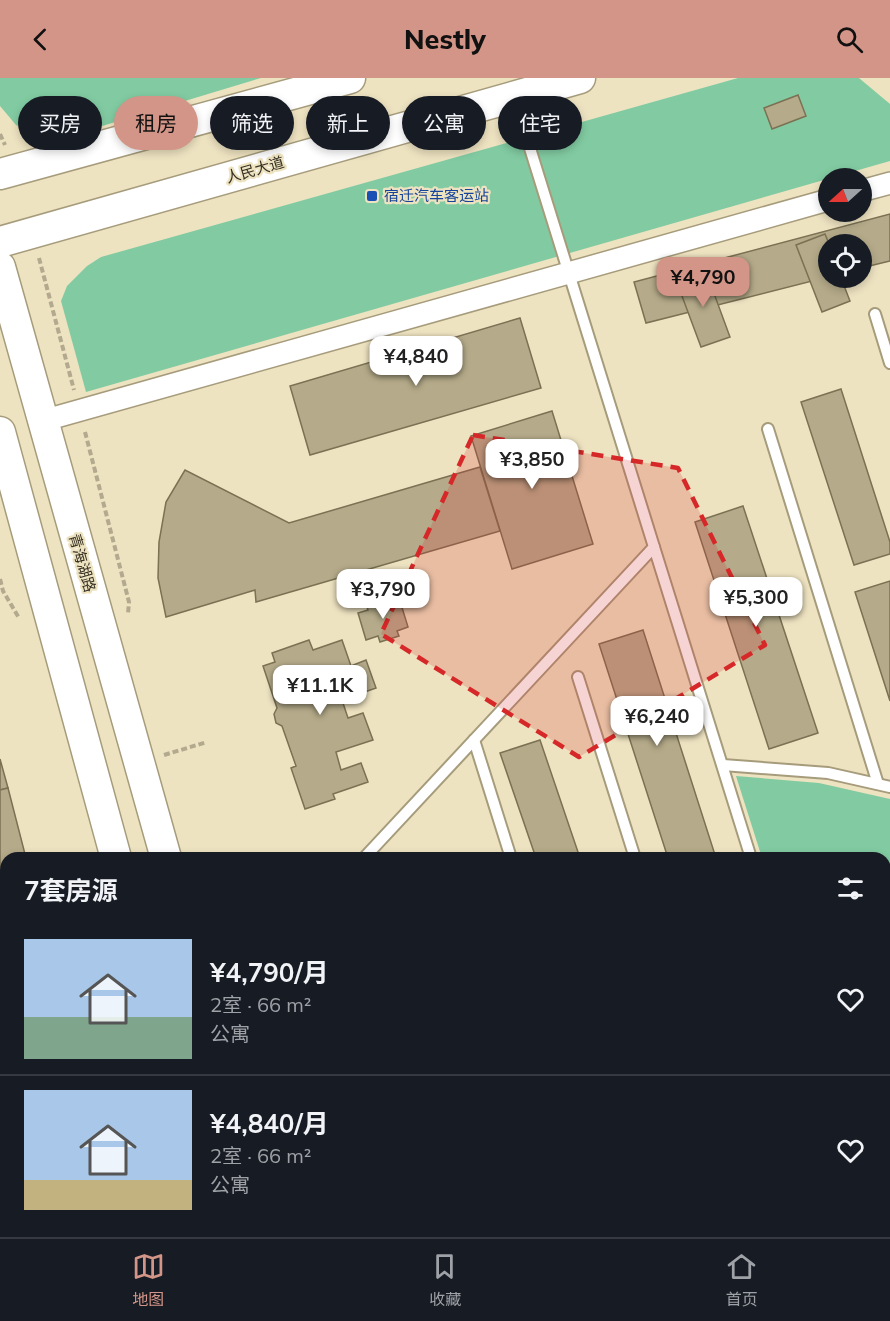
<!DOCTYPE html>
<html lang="zh">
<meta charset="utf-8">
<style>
:root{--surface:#171b24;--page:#242831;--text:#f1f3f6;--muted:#9ea1a6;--line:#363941;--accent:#d39587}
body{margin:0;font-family:Mulish,"Noto Sans SC",sans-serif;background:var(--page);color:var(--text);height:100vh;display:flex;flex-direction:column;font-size:22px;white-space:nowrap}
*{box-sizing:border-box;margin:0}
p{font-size:20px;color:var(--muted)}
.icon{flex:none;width:33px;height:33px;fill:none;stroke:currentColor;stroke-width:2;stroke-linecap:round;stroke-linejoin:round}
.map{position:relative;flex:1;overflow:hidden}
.drawer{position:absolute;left:0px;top:774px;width:891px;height:386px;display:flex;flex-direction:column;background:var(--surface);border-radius:18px 18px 0 0;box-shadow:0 3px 9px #0003}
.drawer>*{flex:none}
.hud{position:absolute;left:18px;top:18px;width:855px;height:54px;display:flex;gap:12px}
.needle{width:39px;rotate:249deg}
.buttons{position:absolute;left:818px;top:90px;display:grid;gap:12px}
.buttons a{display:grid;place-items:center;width:54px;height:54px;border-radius:50%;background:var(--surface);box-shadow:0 3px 9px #0003;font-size:30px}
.price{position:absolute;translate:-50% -51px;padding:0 14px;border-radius:12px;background:#fff;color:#222;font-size:20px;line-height:39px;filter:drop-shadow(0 2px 3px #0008)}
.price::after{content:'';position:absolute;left:50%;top:36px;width:18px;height:14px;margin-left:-9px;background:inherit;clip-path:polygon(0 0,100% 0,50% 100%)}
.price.current{background:var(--accent);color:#111}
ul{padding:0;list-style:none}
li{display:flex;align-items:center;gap:18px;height:150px;padding:0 24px}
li+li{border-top:2px solid var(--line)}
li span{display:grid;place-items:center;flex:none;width:168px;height:120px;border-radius:0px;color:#555}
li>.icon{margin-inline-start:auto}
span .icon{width:72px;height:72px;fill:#fffc;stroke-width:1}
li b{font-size:26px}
h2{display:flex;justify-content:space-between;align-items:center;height:72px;padding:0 24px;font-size:26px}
.pill{padding:0 21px;border-radius:27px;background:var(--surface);box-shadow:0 3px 9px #0003;font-size:21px;line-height:54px}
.pill.current{background:var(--accent);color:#111}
header{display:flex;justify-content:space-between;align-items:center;height:78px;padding:0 24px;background:var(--accent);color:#111;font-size:27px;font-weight:800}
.tab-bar{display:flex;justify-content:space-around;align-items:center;height:84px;border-top:2px solid var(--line);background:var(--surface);font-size:16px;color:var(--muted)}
.tab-bar a{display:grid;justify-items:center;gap:3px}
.tab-bar .current{color:var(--accent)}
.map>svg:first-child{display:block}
.green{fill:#82cba2}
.building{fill:#b5ab8a;stroke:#7b7153;stroke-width:1.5}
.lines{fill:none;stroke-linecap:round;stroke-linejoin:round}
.lane-casing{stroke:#a69c7c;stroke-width:14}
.street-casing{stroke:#a69c7c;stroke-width:24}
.secondary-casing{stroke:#a69c7c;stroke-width:33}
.path{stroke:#b2a98e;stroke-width:4;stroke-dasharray:6 3;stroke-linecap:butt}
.lane{stroke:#fff;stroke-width:10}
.street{stroke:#fff;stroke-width:21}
.secondary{stroke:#fff;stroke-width:30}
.marked{fill:#d62828;fill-opacity:0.2;stroke:#d62828;stroke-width:4.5;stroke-dasharray:12 8;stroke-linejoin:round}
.transit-dot{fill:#1a4fb4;stroke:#eee3c1;stroke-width:2}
.labels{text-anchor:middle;stroke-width:4.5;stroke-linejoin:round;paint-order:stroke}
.street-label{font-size:15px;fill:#353023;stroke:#eee3c1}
.transit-label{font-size:15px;fill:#164399;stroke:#eee3c1;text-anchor:start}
</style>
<header><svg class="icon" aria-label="back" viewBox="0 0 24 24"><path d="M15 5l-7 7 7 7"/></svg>Nestly<svg class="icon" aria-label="search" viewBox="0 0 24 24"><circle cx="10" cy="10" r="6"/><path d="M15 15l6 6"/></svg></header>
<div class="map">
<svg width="890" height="1159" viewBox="0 0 890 1159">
<rect width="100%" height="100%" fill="#eee3c1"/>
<g class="green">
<polygon points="0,0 261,0 79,55 42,61 16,47 0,28"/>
<polygon points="738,0 859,0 890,26 890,83 86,314 61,223 67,208 87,188 101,179"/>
<polygon points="736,698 819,705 890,721 890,946 885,947 885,780 762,780"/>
</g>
<g class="building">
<polygon points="798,17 806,38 772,51 764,30"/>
<polygon points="890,136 890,183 861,190 861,166 828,166 828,199 646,245 634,204"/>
<polygon points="825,156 829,166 828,200 841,200 850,223 822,234 796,167"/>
<polygon points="705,191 730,259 701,269 676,202"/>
<polygon points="520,240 541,310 310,377 290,308"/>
<polygon points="841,311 890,464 890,476 854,487 801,324"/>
<polygon points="552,333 593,466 512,491 471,358"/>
<polygon points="480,389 500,453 256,524 255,512 166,539 158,500 159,464 166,424 185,392 289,445"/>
<polygon points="743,428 818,655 769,671 695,444"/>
<polygon points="890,503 890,623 855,514"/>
<polygon points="389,519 391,526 400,523 408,549 397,553 399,558 380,564 378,558 366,562 358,535 368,532 366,526"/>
<polygon points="643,552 716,780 668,780 599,566"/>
<polygon points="309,562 313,572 342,562 351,588 366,582 376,610 342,622 348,640 363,635 373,662 336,674 341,692 361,685 368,704 333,716 335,721 305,731 291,690 296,688 282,648 276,645 274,636 277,630 263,588 275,584 272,575"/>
<polygon points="540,662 580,780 536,780 500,675"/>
<polygon points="0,681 8,710 0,712"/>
<polygon points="8,710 26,780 6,780 6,948 0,924 0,712"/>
<polygon points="890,1009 890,1027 885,1012"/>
<polygon points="58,1154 108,1154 109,1159 59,1159"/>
<polygon points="355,1154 415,1154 417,1159 356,1159"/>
<polygon points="506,1154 551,1154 552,1159 508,1159"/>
<polygon points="648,1154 692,1154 693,1159 650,1159"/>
</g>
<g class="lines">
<defs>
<g id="lane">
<polyline points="875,236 890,285"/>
<polyline points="768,351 878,706"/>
<polyline points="654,469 751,780"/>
<polyline points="578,599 635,780"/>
<polyline points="474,662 511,780"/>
<polyline points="723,687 828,695 890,709"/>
<polyline points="364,780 654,469 515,22"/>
<polyline points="885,957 890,955"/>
<polyline points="0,1000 6,1023"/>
<polyline points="42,1154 43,1159"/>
<polyline points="466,1154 468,1159"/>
<polyline points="627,1154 629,1159"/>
<polyline points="753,1154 754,1159"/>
<polyline points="868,1154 870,1159"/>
<polyline points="834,1159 853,1154"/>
</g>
<g id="street">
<polyline points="861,113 890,105"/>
<polyline points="42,343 828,122"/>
</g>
<g id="secondary">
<polyline points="0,96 350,0"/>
<polyline points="0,164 580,0"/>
<polyline points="0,189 166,780"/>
<polyline points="0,354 116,780"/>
<polyline points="218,1154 219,1159"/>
<polyline points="269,1154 270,1159"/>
</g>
</defs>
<use href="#lane" class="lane-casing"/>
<use href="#street" class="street-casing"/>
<use href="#secondary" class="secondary-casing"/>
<g class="path">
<polyline points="0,56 5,67"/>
<polyline points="39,180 74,312"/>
<polyline points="85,354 129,524 128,536"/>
<polyline points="0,501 3,513 19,540"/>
<polyline points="164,677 207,664"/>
</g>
<use href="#lane" class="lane"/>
<use href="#street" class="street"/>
<use href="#secondary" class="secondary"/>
</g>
<path class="marked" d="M473,357L678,390L765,567L579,679L381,556Z"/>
<rect class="transit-dot" x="366" y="112" width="12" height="12" rx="3"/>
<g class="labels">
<g class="street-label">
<text transform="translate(255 92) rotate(-16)" y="5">人民大道</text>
<text transform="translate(82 485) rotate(74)" y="5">青海湖路</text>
</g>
<g class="transit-label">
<text x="384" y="123">宿迁汽车客运站</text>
</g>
</g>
</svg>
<div class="buttons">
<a><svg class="needle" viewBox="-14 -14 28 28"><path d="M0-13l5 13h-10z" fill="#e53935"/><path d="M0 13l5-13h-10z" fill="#9ea1a6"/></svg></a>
<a><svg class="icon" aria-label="locate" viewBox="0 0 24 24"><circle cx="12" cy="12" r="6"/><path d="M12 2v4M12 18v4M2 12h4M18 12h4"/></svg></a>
</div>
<b class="price current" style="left:703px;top:230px">¥4,790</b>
<b class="price" style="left:416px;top:309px">¥4,840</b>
<b class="price" style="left:532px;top:412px">¥3,850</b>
<b class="price" style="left:383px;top:542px">¥3,790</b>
<b class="price" style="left:756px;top:550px">¥5,300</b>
<b class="price" style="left:320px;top:638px">¥11.1K</b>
<b class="price" style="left:657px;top:669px">¥6,240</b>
<div class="hud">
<a class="pill">买房</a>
<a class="pill current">租房</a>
<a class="pill">筛选</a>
<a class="pill">新上</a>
<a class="pill">公寓</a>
<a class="pill">住宅</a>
</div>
<section class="drawer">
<h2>7套房源<svg class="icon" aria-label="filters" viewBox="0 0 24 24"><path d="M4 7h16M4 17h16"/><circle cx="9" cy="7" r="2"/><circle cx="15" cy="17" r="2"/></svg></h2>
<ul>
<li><span style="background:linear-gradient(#a9c7e8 65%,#7fa58c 0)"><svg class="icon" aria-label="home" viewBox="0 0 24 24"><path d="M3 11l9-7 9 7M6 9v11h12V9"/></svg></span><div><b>¥4,790/月</b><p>2室 · 66 m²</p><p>公寓</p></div><svg class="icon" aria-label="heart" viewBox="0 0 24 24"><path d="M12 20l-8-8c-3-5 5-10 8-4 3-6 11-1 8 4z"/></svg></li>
<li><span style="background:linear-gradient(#a9c7e8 75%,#c2b280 0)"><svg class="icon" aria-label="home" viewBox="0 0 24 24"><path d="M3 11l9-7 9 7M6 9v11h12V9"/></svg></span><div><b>¥4,840/月</b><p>2室 · 66 m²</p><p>公寓</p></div><svg class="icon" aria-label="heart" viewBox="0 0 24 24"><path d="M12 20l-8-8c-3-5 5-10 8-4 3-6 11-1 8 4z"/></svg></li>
</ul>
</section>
</div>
<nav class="tab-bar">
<a class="current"><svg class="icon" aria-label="map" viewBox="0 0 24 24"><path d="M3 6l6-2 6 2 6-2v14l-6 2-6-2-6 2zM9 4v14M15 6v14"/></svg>地图</a>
<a><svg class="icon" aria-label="saved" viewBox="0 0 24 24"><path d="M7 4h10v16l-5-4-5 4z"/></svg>收藏</a>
<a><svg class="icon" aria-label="home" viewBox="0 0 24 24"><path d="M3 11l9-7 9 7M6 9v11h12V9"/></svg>首页</a>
</nav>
